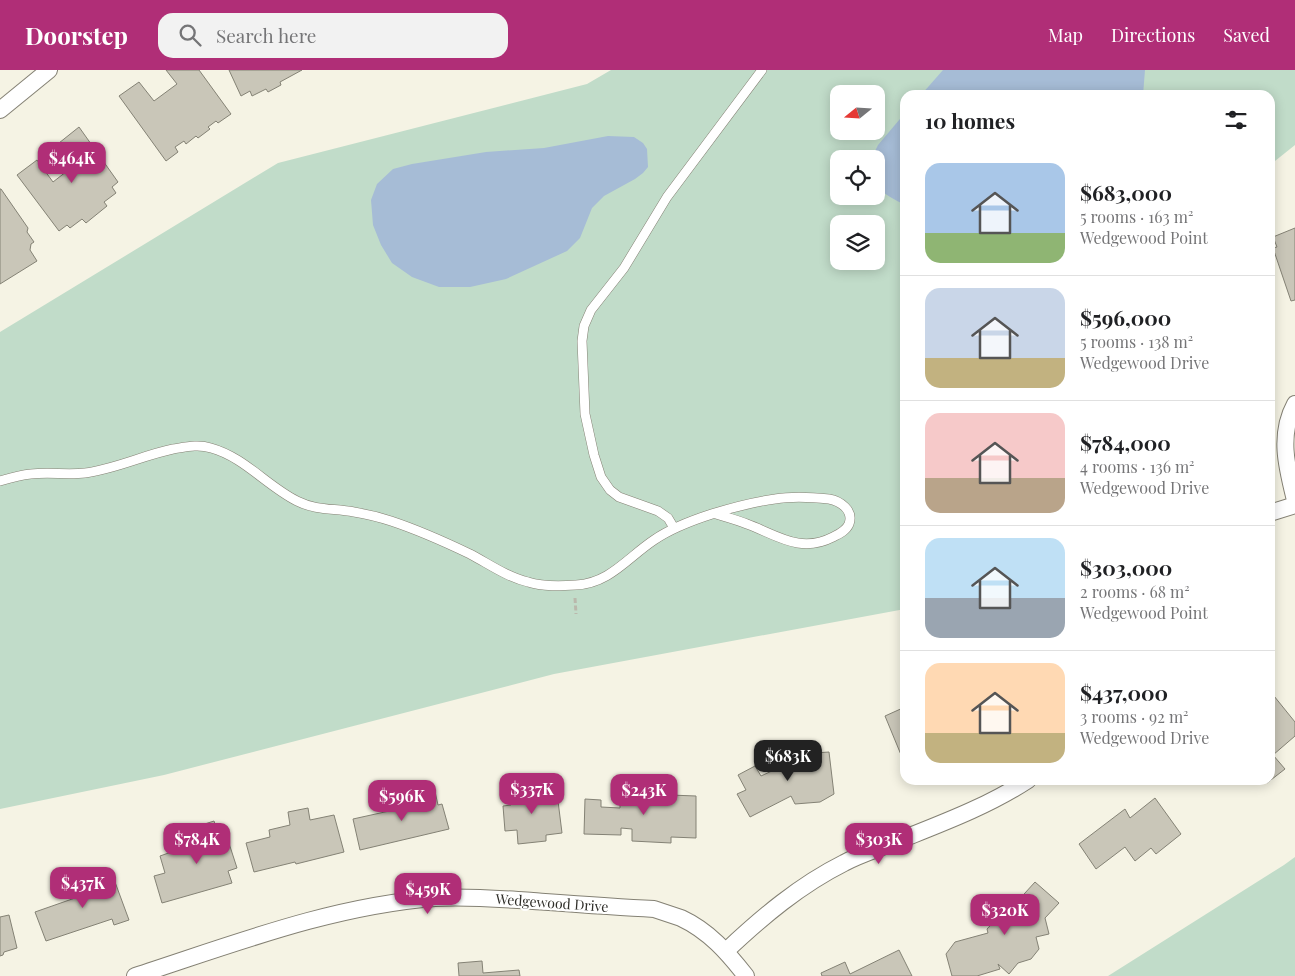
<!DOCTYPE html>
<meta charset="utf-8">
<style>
:root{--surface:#fff;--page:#f2f2f2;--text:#202124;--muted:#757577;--line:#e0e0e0;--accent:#b02e77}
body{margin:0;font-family:"Playfair Display",serif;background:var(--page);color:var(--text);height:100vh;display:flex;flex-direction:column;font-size:19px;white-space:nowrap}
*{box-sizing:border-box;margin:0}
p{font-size:16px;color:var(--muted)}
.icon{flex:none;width:28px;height:28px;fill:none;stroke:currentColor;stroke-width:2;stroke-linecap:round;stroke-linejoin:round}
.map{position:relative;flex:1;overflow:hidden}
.side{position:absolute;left:900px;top:20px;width:375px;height:695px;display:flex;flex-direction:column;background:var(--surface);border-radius:15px;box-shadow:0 2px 12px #0003}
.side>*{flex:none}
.needle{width:32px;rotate:252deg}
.controls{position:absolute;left:830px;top:15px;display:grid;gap:10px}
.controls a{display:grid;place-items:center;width:55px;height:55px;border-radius:10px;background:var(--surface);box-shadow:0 2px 12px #0003;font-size:25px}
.price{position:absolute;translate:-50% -42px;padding:0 11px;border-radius:10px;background:var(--accent);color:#fff;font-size:16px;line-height:32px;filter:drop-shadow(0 1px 2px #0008)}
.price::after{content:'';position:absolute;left:50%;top:30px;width:15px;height:11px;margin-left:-8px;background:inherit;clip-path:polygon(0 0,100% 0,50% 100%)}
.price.selected{background:#222;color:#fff}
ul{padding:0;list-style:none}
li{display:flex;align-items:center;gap:15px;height:125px;padding:0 25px}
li+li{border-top:1px solid var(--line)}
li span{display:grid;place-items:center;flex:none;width:140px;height:100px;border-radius:15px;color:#555}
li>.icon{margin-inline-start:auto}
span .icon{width:60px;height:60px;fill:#fffc;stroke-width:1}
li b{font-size:21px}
h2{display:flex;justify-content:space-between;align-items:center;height:60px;padding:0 25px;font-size:21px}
header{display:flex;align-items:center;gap:30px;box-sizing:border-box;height:70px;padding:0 25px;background:var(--accent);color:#fff}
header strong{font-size:24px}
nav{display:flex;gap:28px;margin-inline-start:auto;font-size:18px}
.search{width:350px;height:45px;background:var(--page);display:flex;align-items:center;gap:12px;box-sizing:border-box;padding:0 18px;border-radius:15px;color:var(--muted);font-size:19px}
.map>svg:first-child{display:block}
.green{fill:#c1dcc9;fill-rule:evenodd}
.water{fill:#a6bcd6}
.building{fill:#c9c6b8;stroke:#848275}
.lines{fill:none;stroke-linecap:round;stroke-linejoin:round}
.lane-casing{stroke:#848174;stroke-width:10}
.street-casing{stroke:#848174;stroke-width:18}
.path{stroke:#bab8ac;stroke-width:3;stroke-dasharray:5 2.5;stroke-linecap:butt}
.lane{stroke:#fff;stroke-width:9}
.street{stroke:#fff;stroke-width:16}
.labels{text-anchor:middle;stroke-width:4;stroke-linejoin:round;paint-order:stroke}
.street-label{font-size:14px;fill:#2f2e29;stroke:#fff}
</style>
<header>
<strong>Doorstep</strong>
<div class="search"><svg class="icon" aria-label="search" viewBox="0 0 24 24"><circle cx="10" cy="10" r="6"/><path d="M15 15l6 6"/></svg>Search here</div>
<nav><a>Map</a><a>Directions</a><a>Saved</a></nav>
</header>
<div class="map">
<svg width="1295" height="906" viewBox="0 0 1295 906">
<rect width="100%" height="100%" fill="#f5f3e4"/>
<g class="green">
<path d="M611,0H1295V75L1270,95V25H905V539L554,604L164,705L0,739V262L278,93L587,14ZM839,24H876V61H839ZM839,89H876V126H839ZM839,154H876V191H839Z"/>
<polygon points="1295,787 1295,906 1108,906 1284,795"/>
</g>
<g class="water">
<polygon points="943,0 1145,0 1143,25 921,25"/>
<path d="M905,43V135C895,130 883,124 876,115V89H871L878,75Z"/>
<polygon points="608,66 634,67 643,73 647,79 648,97 643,103 635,109 604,126 592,138 580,168 567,181 506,209 470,217 439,217 412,207 392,193 381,175 373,155 371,130 377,114 393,99 412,94 486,82 544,78"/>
</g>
<g class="building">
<polygon points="166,0 199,0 231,44 218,53 216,51 208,57 210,59 198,68 196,66 186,74 184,71 175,77 178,82 166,91 119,26 139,12 154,31 177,14"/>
<polygon points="229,0 302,0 280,12 281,15 268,22 266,19 252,26 250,21 241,26"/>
<polygon points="79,57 118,112 112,117 116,123 104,132 107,136 86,153 82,149 70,158 67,155 59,161 17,105 37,90 53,112 76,94 59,73"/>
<polygon points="0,119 1,119 28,158 27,162 34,172 31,174 30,180 37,191 0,214"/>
<polygon points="1295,158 1295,230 1291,231 1273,178 1277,177 1273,167"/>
<polygon points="1274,626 1295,652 1295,666 1273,685 1285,699 1267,713 1265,710 1270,710 1270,629"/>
<polygon points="905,637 905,691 904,692 885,646"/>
<polygon points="829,682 834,724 820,732 795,734 791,726 750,747 737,724 746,720 738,705 755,696 761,706 774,700 772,686"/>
<polygon points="644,710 644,724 696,726 696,768 671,767 671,773 632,771 632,759 621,758 621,765 584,764 585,729 601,730 601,737 620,738 620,716 630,717 629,711"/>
<polygon points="523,714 526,726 557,723 562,763 546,765 546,771 518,774 517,760 505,761 503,736 511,735 509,715"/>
<polygon points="434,717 438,735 442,734 449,759 360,780 353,749 421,734 418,720"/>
<polygon points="1155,728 1181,764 1156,784 1151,778 1135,791 1125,777 1096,799 1079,774 1125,739 1130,748"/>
<polygon points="308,738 310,750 334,745 344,782 296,794 295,792 254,802 246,773 270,767 269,760 290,755 288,742"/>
<polygon points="214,751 219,766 226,764 237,798 228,801 232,813 162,833 154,806 165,803 160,786 191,775 186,760"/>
<polygon points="100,805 104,817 115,812 129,850 114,855 112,849 46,871 35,842 75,828 71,816"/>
<polygon points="1035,812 1059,833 1045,848 1049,864 1036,867 1039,879 1031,889 1018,893 1009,904 998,894 1000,899 977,906 952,906 946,884 955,872 988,863 987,859 1001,844 993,837 1003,825 1015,834"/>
<polygon points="9,845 17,878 4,882 3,885 0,886 0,847"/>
<polygon points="899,880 912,906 822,906 821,903 845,892 850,904"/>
<polygon points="482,891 483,903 519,900 520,906 459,906 458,893"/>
</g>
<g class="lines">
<defs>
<g id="lane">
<path d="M0,411C10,408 21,405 31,404C49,402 68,405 85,403C115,399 144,385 173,379C186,377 198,374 211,378C244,387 267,416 297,431C317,441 334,438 354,442C366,444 379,447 391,451C418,460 445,472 470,484C489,494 507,507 528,512C543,517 561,516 576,515C610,513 627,488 654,470C683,450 740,434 775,429C792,426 811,427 829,429C840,431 854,440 849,454C846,461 839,464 833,467C800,484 777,465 747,454C737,450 726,447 716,444"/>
<polyline points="674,458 668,448 658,441 619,427 610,420 601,407 594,385 585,344 582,271 584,256 591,240 624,198 667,127 762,0"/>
</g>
<g id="street">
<polyline points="0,40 49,0"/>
<path d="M1295,334C1278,365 1287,398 1295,430"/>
<polyline points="1270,443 1295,435"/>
<path d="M726,881C762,847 800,815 844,793C859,785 875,780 890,774C937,755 985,738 1028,710"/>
<path d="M135,906C234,874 331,836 435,828C468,826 501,829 533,831C574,834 614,837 654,839C663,842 672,845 681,848C709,861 728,883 746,906"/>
</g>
</defs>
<use href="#lane" class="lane-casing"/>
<use href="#street" class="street-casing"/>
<polyline class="path" points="575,528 576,544"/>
<use href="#lane" class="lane"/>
<use href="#street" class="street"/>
</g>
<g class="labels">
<g class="street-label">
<text transform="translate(552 833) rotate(4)" y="5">Wedgewood Drive</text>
</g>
</g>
</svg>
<div class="controls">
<a><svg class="needle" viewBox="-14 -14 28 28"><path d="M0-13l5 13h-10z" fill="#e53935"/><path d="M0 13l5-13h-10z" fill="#757577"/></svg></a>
<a><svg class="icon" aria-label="locate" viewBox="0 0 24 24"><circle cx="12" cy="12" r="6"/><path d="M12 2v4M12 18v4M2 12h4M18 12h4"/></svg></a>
<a><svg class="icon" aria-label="layers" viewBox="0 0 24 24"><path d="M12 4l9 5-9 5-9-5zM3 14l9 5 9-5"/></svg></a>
</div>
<b class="price" style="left:72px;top:114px">$464K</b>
<b class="price selected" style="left:788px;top:712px">$683K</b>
<b class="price" style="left:532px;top:745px">$337K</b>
<b class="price" style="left:644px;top:746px">$243K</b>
<b class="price" style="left:402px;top:752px">$596K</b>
<b class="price" style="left:197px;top:795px">$784K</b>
<b class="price" style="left:879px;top:795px">$303K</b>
<b class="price" style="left:83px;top:839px">$437K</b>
<b class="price" style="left:428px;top:845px">$459K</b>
<b class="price" style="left:1005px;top:866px">$320K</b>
<section class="side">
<h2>10 homes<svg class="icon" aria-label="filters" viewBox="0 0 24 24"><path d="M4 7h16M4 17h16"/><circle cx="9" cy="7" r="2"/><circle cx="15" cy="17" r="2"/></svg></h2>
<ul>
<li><span style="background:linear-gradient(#a9c7e8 70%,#8fb573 0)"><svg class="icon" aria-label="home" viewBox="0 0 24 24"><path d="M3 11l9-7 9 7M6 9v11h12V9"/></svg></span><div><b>$683,000</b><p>5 rooms · 163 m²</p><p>Wedgewood Point</p></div></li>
<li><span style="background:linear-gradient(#c9d6e8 70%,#c2b280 0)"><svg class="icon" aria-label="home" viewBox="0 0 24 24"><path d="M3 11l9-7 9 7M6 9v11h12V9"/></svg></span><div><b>$596,000</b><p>5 rooms · 138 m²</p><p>Wedgewood Drive</p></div></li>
<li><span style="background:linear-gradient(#f6c9c9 65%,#b9a48a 0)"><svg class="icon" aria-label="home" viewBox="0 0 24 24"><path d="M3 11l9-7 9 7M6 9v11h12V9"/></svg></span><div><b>$784,000</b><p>4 rooms · 136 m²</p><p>Wedgewood Drive</p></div></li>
<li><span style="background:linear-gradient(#bfe0f5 60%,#9aa5b1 0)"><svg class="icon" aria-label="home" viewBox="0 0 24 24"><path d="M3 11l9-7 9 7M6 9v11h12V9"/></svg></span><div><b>$303,000</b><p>2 rooms · 68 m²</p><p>Wedgewood Point</p></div></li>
<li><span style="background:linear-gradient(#ffd9b3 70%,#c2b280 0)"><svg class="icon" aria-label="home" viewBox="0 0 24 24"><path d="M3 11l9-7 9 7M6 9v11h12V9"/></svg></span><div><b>$437,000</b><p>3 rooms · 92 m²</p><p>Wedgewood Drive</p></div></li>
</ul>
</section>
</div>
